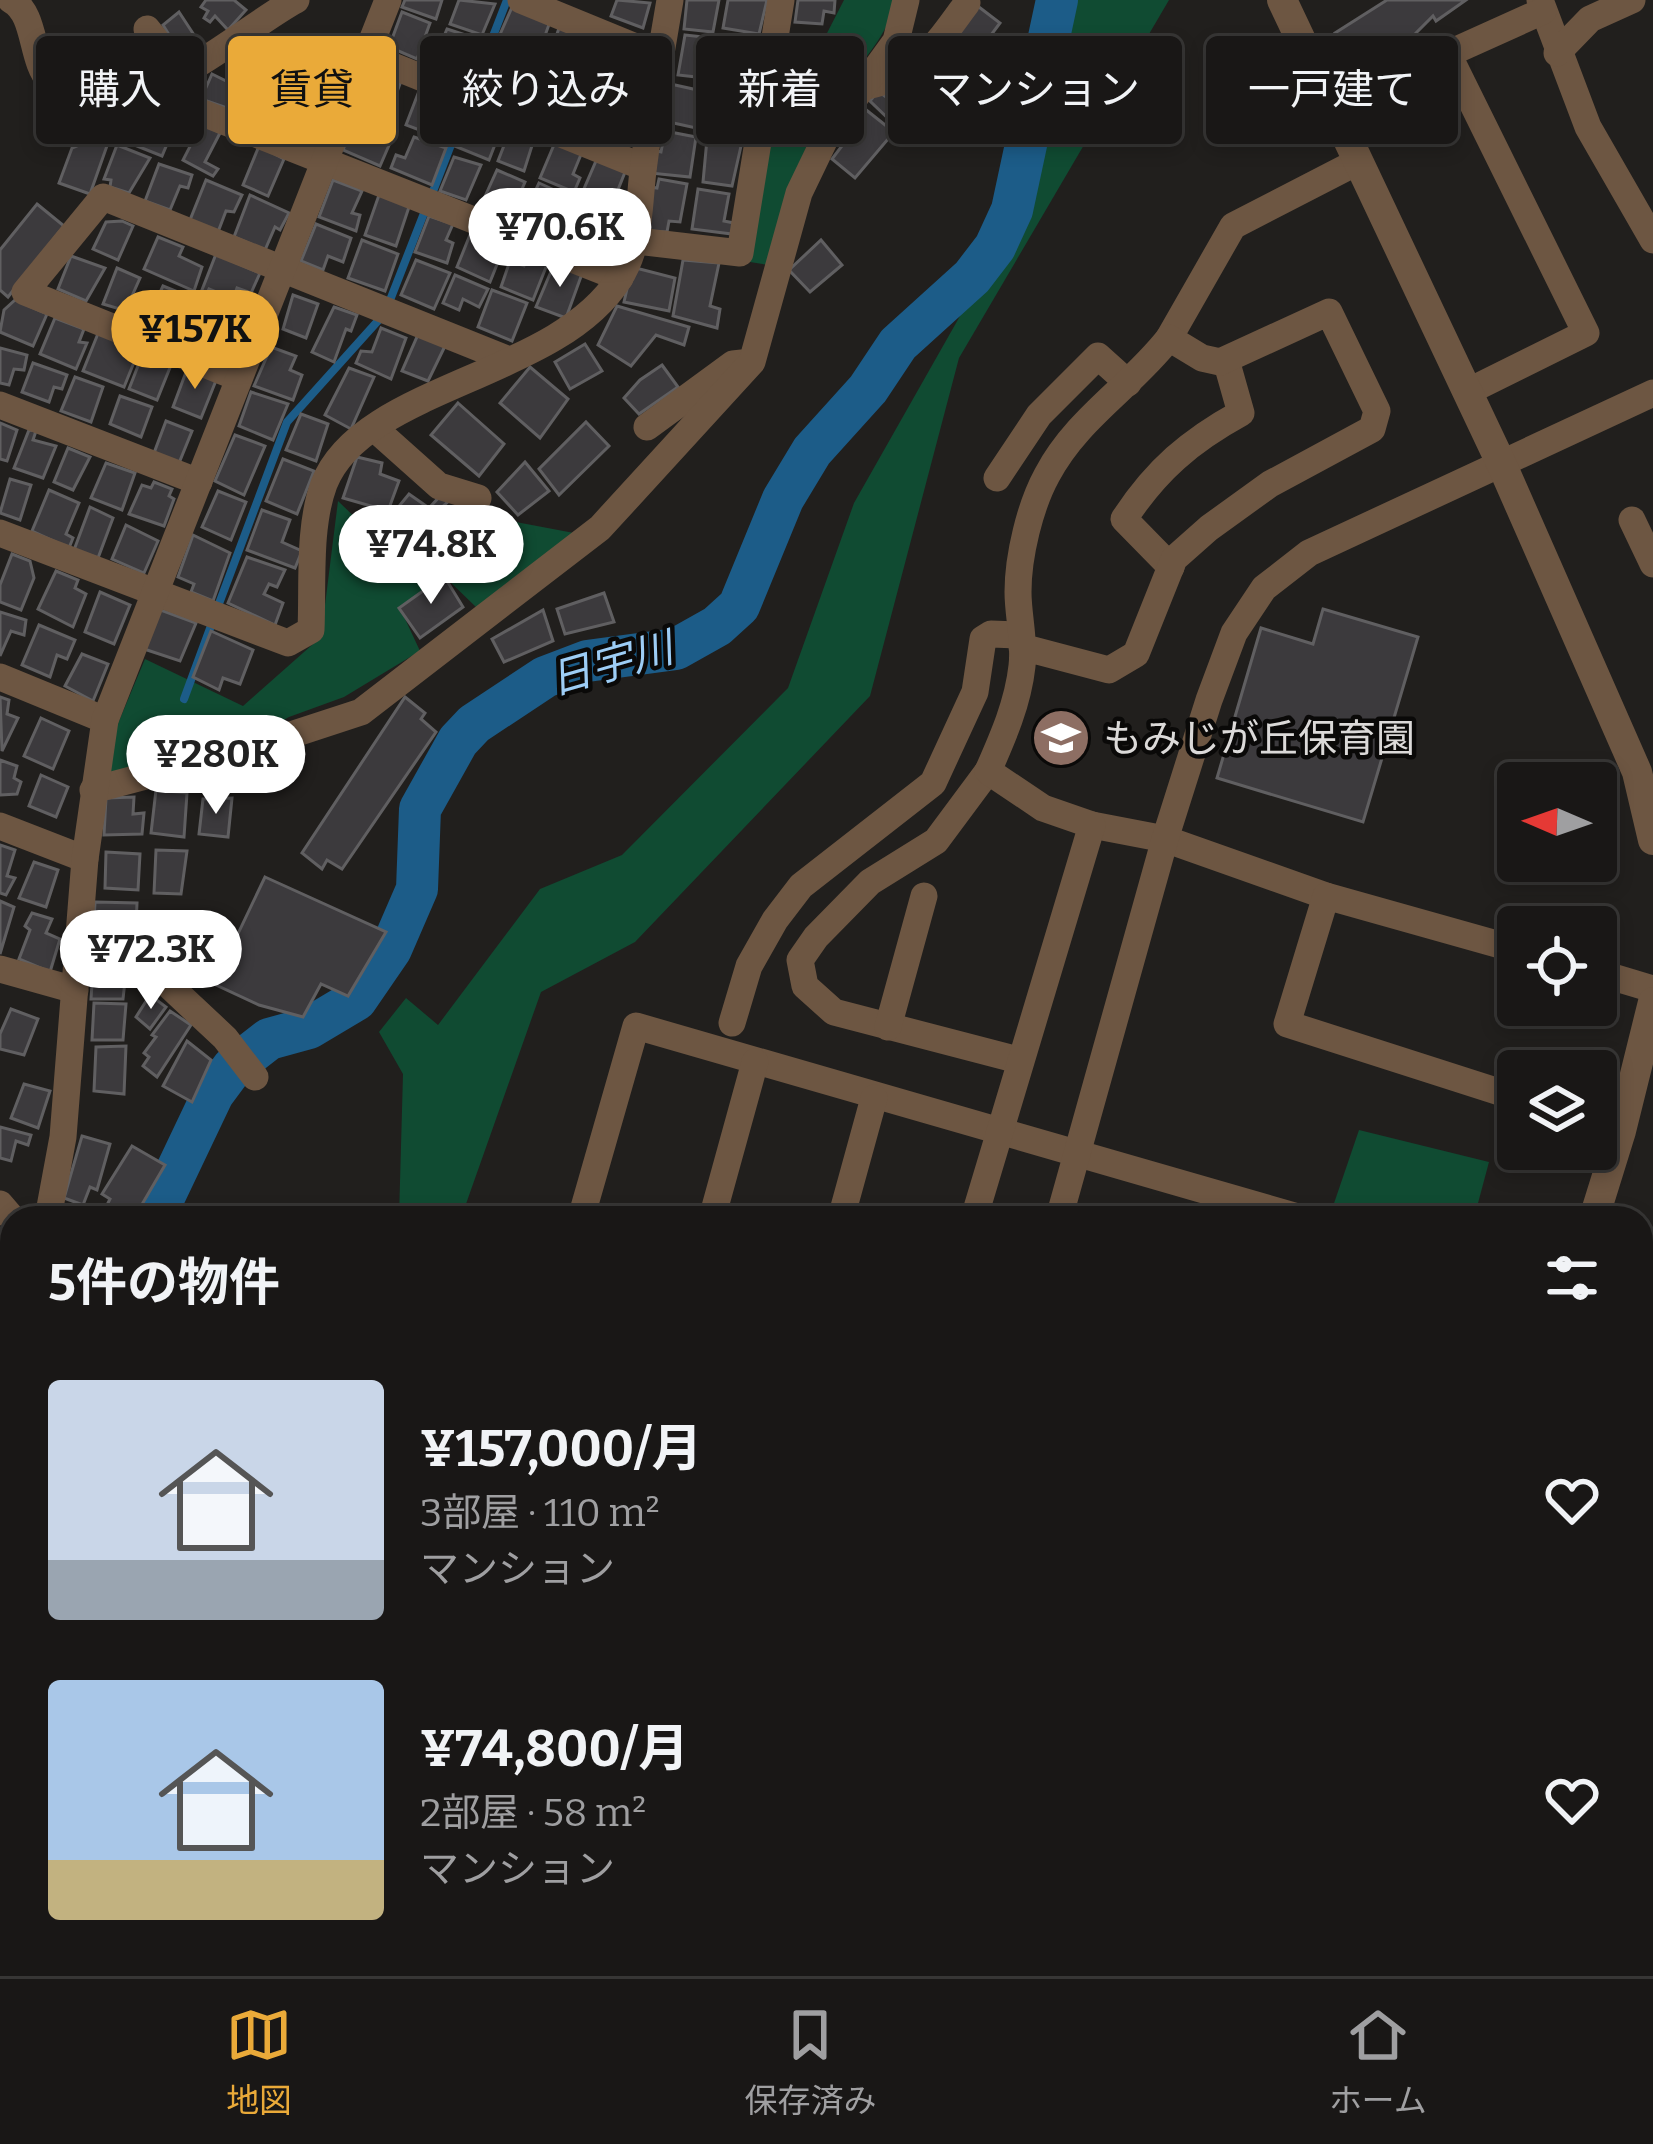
<!DOCTYPE html>
<html lang="ja">
<meta charset="utf-8">
<style>
:root{--surface:#191716;--page:#262423;--text:#f1f3f6;--muted:#9f9fa1;--line:#373635;--accent:#eaaa39}
body{margin:0;font-family:Bitter,"Noto Sans JP",serif;background:var(--page);color:var(--text);height:100vh;display:flex;flex-direction:column;font-size:45px;white-space:nowrap}
*{box-sizing:border-box;margin:0}
p{font-size:39px;color:var(--muted)}
.icon{flex:none;width:66px;height:66px;fill:none;stroke:currentColor;stroke-width:2;stroke-linecap:round;stroke-linejoin:round}
.map{position:relative;flex:1;overflow:hidden}
.side{position:absolute;left:0px;top:1206px;width:1653px;height:771px;display:flex;flex-direction:column;background:var(--surface);border-radius:36px 36px 0 0;box-shadow:0 6px 18px #0003,0 0 0 3px var(--line)}
.side>*{flex:none}
.hud{position:absolute;left:36px;top:36px;width:1581px;height:108px;display:flex;gap:24px}
.needle{width:78px;rotate:272deg}
.buttons{position:absolute;left:1497px;top:762px;display:grid;gap:24px}
.buttons a{display:grid;place-items:center;width:120px;height:120px;border-radius:12px;background:var(--surface);box-shadow:0 6px 18px #0003,0 0 0 3px var(--line);font-size:60px}
.price{position:absolute;translate:-50% -102px;padding:0 27px;border-radius:42px;background:#fff;color:#222;font-size:39px;line-height:78px;filter:drop-shadow(0 3px 6px #0008)}
.price::after{content:'';position:absolute;left:50%;top:72px;width:36px;height:27px;margin-left:-18px;background:inherit;clip-path:polygon(0 0,100% 0,50% 100%)}
.price.active{background:var(--accent);color:#111}
ul{padding:0;list-style:none}
li{display:flex;align-items:center;gap:36px;height:300px;padding:0 48px}
li span{display:grid;place-items:center;flex:none;width:336px;height:240px;border-radius:12px;color:#555}
li>.icon{margin-inline-start:auto}
span .icon{width:144px;height:144px;fill:#fffc;stroke-width:1}
li b{font-size:51px}
h2{display:flex;justify-content:space-between;align-items:center;height:144px;padding:0 48px;font-size:51px}
.chip{padding:0 42px;border-radius:12px;background:var(--surface);box-shadow:0 6px 18px #0003,0 0 0 3px var(--line);font-size:42px;line-height:108px}
.chip.active{background:var(--accent);color:#111}
.tab-bar{display:flex;justify-content:space-around;align-items:center;height:168px;border-top:3px solid var(--line);background:var(--surface);font-size:33px;color:var(--muted)}
.tab-bar a{display:grid;justify-items:center;gap:6px}
.tab-bar .active{color:var(--accent)}
.map>svg:first-child{display:block}
.green{fill:#104b32}
.lines{fill:none;stroke-linecap:round;stroke-linejoin:round}
.stream{stroke:#1c5c88;stroke-width:8}
.river{stroke:#1c5c88;stroke-width:42}
.building{fill:#3c3a3d;stroke:#605f61;stroke-width:3}
.minor{stroke:#6d5642;stroke-width:27}
.tertiary{stroke:#6d5642;stroke-width:30}
.labels{text-anchor:middle;stroke-width:9;stroke-linejoin:round;paint-order:stroke}
.poi-label{font-size:39px;fill:#dbd9d8;stroke:#0a0908;text-anchor:start}
.water-label{font-size:42px;font-style:italic;fill:#9dcdf5;stroke:#0a0908}
</style>
<div class="map">
<svg width="1653" height="1976" viewBox="0 0 1653 1976">
<rect width="100%" height="100%" fill="#211f1d"/>
<g class="green">
<path d="M844,0H897C885,43 851,72 828,109C796,157 782,210 768,265L750,262L787,35L825,37Z"/>
<polygon points="1064,0 1169,0 959,358 870,696 635,942 541,992 461,1218 399,1218 403,1074 379,1032 406,998 438,1025 540,889 622,855 788,688 854,503 1032,189"/>
<polygon points="338,501 391,552 458,511 574,533 478,609 444,576 400,608 420,651 344,697 289,717 248,740 108,779 114,733 145,659 243,706 321,637"/>
<polygon points="1359,1130 1489,1162 1474,1218 1329,1218"/>
</g>
<g class="lines">
<g class="stream">
<polyline points="432,194 507,0"/>
<polyline points="217,609 287,422 385,313 426,208"/>
<polyline points="184,699 212,623"/>
</g>
<g class="river">
<polyline points="154,1218 213,1094 233,1067 269,1039 309,1028 356,1000 391,949 417,889 420,809 458,741 474,724 545,677 587,661 676,649 717,626 739,606 783,499 812,451 868,389 898,344 972,277 995,247 1012,210 1057,0"/>
<polyline points="239,1965 245,1976"/>
</g>
</g>
<g class="building">
<polygon points="206,0 234,0 246,10 228,30 215,16 210,22 204,18 208,11 201,7"/>
<polygon points="405,0 442,0 436,19 402,7"/>
<polygon points="459,0 495,4 482,35 450,24"/>
<polygon points="617,0 650,3 643,28 611,16"/>
<polygon points="687,0 719,0 713,32 684,29"/>
<polygon points="728,0 767,0 759,34 723,28"/>
<polygon points="798,0 835,0 834,13 824,11 822,24 795,22"/>
<polygon points="1387,0 1466,0 1436,21 1433,16 1404,45 1400,39 1391,45 1394,51 1367,65 1357,45 1346,51 1335,33"/>
<polygon points="975,4 1000,23 968,66 943,48"/>
<polygon points="513,5 551,19 538,55 498,39"/>
<polygon points="179,12 196,38 178,49 163,25"/>
<polygon points="402,12 430,23 417,59 389,47"/>
<polygon points="562,20 581,28 578,39 595,47 586,71 549,56"/>
<polygon points="447,29 484,41 477,60 463,56 457,76 432,65"/>
<polygon points="685,35 713,38 706,78 678,75"/>
<polygon points="720,37 762,45 756,73 741,72 739,83 714,79"/>
<polygon points="604,39 623,45 619,60 647,68 642,95 590,77"/>
<polygon points="495,46 541,63 535,79 518,73 511,97 481,84"/>
<polygon points="134,47 146,74 123,83 112,58"/>
<polygon points="546,66 574,78 561,115 541,107 544,102 534,98"/>
<polygon points="917,67 941,89 899,129 870,101 878,91 890,100"/>
<polygon points="257,73 291,85 274,121 250,112 252,105 247,104"/>
<polygon points="372,73 401,81 387,119 358,107"/>
<polygon points="212,74 238,87 227,108 201,99"/>
<polygon points="666,83 702,91 696,128 660,120"/>
<polygon points="712,87 738,92 738,105 747,106 741,135 706,132"/>
<polygon points="419,91 450,105 438,137 406,125"/>
<polygon points="592,91 643,113 634,146 579,124"/>
<polygon points="296,96 326,109 319,141 284,129"/>
<polygon points="140,105 161,113 156,131 170,137 162,156 104,133 112,109"/>
<polygon points="49,106 65,108 61,135 39,132 42,114 48,115"/>
<polygon points="865,109 894,132 855,178 832,159 854,130 849,126"/>
<polygon points="465,116 501,129 489,160 452,145"/>
<polygon points="364,117 396,129 380,166 343,150 353,124 359,128"/>
<polygon points="202,123 220,133 205,162 218,169 213,176 183,160"/>
<polygon points="512,125 536,133 524,171 498,161"/>
<polygon points="665,131 696,137 690,177 650,173 653,150 661,152"/>
<polygon points="414,137 446,148 432,185 391,168 396,155 405,158"/>
<polygon points="95,138 108,143 90,194 59,183 72,148"/>
<polygon points="707,139 741,146 732,186 703,182"/>
<polygon points="556,140 582,152 573,174 580,178 574,192 540,178"/>
<polygon points="117,145 150,158 129,193 110,187 111,180 104,179"/>
<polygon points="259,146 284,159 268,196 243,185"/>
<polygon points="599,154 627,167 610,210 580,198"/>
<polygon points="454,157 481,165 466,200 440,191"/>
<polygon points="159,164 192,175 188,188 180,186 170,210 145,201"/>
<polygon points="497,170 525,182 516,203 506,198 502,213 482,203"/>
<polygon points="659,179 687,184 680,222 669,221 667,232 646,231 650,187 657,188"/>
<polygon points="206,180 242,195 234,212 226,211 218,232 190,220"/>
<polygon points="333,180 362,191 352,213 360,215 356,231 319,217"/>
<polygon points="539,183 563,194 548,231 522,219"/>
<polygon points="698,189 729,194 724,221 734,223 732,234 692,229"/>
<polygon points="250,195 289,213 280,230 275,227 265,250 234,237"/>
<polygon points="379,195 410,204 396,246 365,235"/>
<polygon points="37,204 64,226 8,297 0,290 0,250"/>
<polygon points="594,209 621,220 606,254 565,232 576,210 591,214"/>
<polygon points="429,216 453,224 446,240 453,243 447,263 415,252"/>
<polygon points="122,221 133,226 118,260 93,249 106,222"/>
<polygon points="316,224 351,238 343,262 328,256 323,270 301,261"/>
<polygon points="474,225 508,237 490,282 457,267"/>
<polygon points="158,237 183,247 179,256 202,267 194,291 144,269"/>
<polygon points="362,240 398,254 385,291 348,278"/>
<polygon points="821,240 842,265 810,292 789,270"/>
<polygon points="531,251 550,257 533,300 501,287 510,261 524,266"/>
<polygon points="216,254 260,273 251,293 237,288 233,299 209,289 205,297 200,295"/>
<polygon points="71,256 105,268 86,301 58,289"/>
<polygon points="416,260 450,273 434,309 401,295"/>
<polygon points="683,260 719,263 710,306 720,309 717,328 673,316"/>
<polygon points="555,262 583,271 566,318 536,307"/>
<polygon points="632,267 675,278 669,311 624,302"/>
<polygon points="117,268 140,278 128,305 139,310 134,322 119,317 120,309 103,304"/>
<polygon points="455,275 488,289 479,307 463,299 459,310 443,303"/>
<polygon points="163,286 203,302 194,325 179,320 177,328 149,316"/>
<polygon points="492,290 527,303 512,341 478,327"/>
<polygon points="293,295 318,304 306,338 283,329"/>
<polygon points="15,300 47,314 33,346 0,332 4,310"/>
<polygon points="617,306 689,327 684,345 656,335 631,366 598,345"/>
<polygon points="334,307 357,315 351,331 346,329 334,362 312,352"/>
<polygon points="208,308 230,316 227,324 233,327 225,354 195,344"/>
<polygon points="55,318 84,329 79,342 87,343 76,369 40,354"/>
<polygon points="381,328 406,338 391,379 356,363 361,351 372,352"/>
<polygon points="420,330 447,342 428,381 402,371"/>
<polygon points="99,331 141,345 124,387 83,371"/>
<polygon points="585,344 602,371 570,389 555,362"/>
<polygon points="271,347 296,356 290,370 302,375 293,400 254,386"/>
<polygon points="0,348 27,355 24,370 14,369 9,385 0,383"/>
<polygon points="145,348 173,360 157,400 129,389"/>
<polygon points="33,363 67,375 62,389 54,387 49,402 22,392"/>
<polygon points="189,364 217,378 201,418 173,407"/>
<polygon points="662,365 678,387 639,414 624,398 640,380"/>
<polygon points="530,367 568,399 540,438 500,403"/>
<polygon points="349,368 374,377 351,429 325,415"/>
<polygon points="75,377 103,387 91,422 61,411"/>
<polygon points="251,392 288,404 273,440 239,426"/>
<polygon points="120,396 152,407 141,437 110,424"/>
<polygon points="458,403 504,444 479,476 431,435"/>
<polygon points="301,414 328,424 316,461 286,450"/>
<polygon points="166,421 192,431 179,463 154,453"/>
<polygon points="586,422 609,446 559,495 539,469"/>
<polygon points="0,423 17,430 7,461 0,459"/>
<polygon points="29,430 36,431 33,440 56,446 43,478 14,468"/>
<polygon points="235,435 265,446 244,495 215,481"/>
<polygon points="68,448 90,457 73,490 54,482"/>
<polygon points="357,457 382,463 380,474 399,481 388,511 343,498"/>
<polygon points="283,459 314,471 297,514 266,501"/>
<polygon points="525,462 549,491 518,515 497,492"/>
<polygon points="106,463 135,473 122,510 91,498"/>
<polygon points="10,479 31,485 20,520 0,513"/>
<polygon points="154,482 172,489 169,496 174,499 164,526 129,514 142,485 151,488"/>
<polygon points="49,490 79,503 66,534 73,538 69,548 32,531"/>
<polygon points="218,491 246,502 231,540 202,527"/>
<polygon points="443,493 451,499 391,553 373,538 409,494 429,508"/>
<polygon points="90,507 113,518 98,558 74,550"/>
<polygon points="262,510 290,520 282,542 302,551 295,568 247,550"/>
<polygon points="126,525 158,541 144,573 112,559"/>
<polygon points="193,535 230,553 213,601 191,592 194,584 178,577"/>
<polygon points="12,554 30,561 34,578 21,610 0,602 0,585"/>
<polygon points="247,557 285,570 277,587 269,584 264,594 283,603 275,625 228,603"/>
<polygon points="56,571 78,580 75,588 86,594 73,627 38,609"/>
<polygon points="444,576 463,607 420,638 399,608"/>
<polygon points="100,592 130,605 114,644 85,632"/>
<polygon points="604,593 614,622 565,634 557,609"/>
<polygon points="158,609 196,623 180,661 144,649"/>
<polygon points="1323,609 1418,637 1363,822 1217,778 1261,628 1313,644"/>
<polygon points="543,610 553,641 504,662 492,639"/>
<polygon points="0,612 26,620 24,635 11,631 0,656"/>
<polygon points="39,625 75,640 67,659 57,655 50,677 22,665"/>
<polygon points="211,631 253,650 240,684 223,678 219,690 193,677"/>
<polygon points="82,654 108,664 93,701 65,686"/>
<polygon points="0,697 9,700 7,714 18,718 2,751"/>
<polygon points="405,697 425,713 421,719 436,732 342,869 327,860 322,869 302,853"/>
<polygon points="41,718 69,731 53,769 24,756"/>
<polygon points="0,760 17,766 14,778 21,782 17,794 0,795"/>
<polygon points="41,775 68,787 56,817 29,806"/>
<polygon points="156,790 187,793 184,837 151,833"/>
<polygon points="134,797 133,814 144,813 142,834 104,835 106,798"/>
<polygon points="232,798 228,837 199,834 203,799"/>
<polygon points="0,845 15,850 7,876 15,878 6,895 0,893"/>
<polygon points="156,850 187,851 181,894 154,893"/>
<polygon points="106,852 140,854 138,890 105,888"/>
<polygon points="34,862 58,870 46,907 19,898"/>
<polygon points="265,877 386,932 348,996 321,984 303,1017 259,1005 214,984"/>
<polygon points="0,901 14,907 0,954"/>
<polygon points="95,902 137,903 135,951 101,951 101,942 93,940"/>
<polygon points="32,913 52,919 46,933 60,939 50,972 19,959 30,930 25,926"/>
<polygon points="196,916 205,929 196,938 203,947 189,960 183,955 178,959 165,945"/>
<polygon points="93,969 126,972 123,999 91,999"/>
<polygon points="150,995 166,1007 150,1029 136,1017"/>
<polygon points="94,1003 126,1004 123,1040 92,1040"/>
<polygon points="11,1009 38,1019 24,1055 0,1049 0,1034"/>
<polygon points="170,1011 191,1025 157,1077 143,1066 149,1057 144,1053 156,1037 152,1035"/>
<polygon points="187,1041 211,1060 192,1102 163,1086"/>
<polygon points="126,1046 124,1094 94,1091 96,1047"/>
<polygon points="24,1084 50,1091 38,1128 11,1118"/>
<polygon points="0,1127 31,1135 28,1145 16,1141 11,1161 0,1158"/>
<polygon points="82,1136 110,1144 97,1190 90,1187 83,1205 64,1198"/>
<polygon points="132,1146 165,1165 134,1218 111,1218 103,1213 110,1199 102,1194"/>
</g>
<g class="lines">
<g class="minor">
<path d="M11,0C37,14 30,60 50,81C112,149 239,30 296,0"/>
<polyline points="521,0 660,57"/>
<polyline points="1540,0 1588,127 1653,240"/>
<polyline points="147,29 183,74"/>
<polyline points="1557,53 1590,19 1632,0"/>
<polyline points="1448,54 1586,333 1467,392"/>
<polyline points="368,56 643,167"/>
<path d="M867,86C917,76 938,43 967,3"/>
<polyline points="147,91 620,278"/>
<polyline points="1332,106 1543,11"/>
<polyline points="637,241 740,253 781,0"/>
<polyline points="1169,338 1233,226 1359,161"/>
<polyline points="239,378 25,292 103,197 509,360"/>
<polyline points="0,405 199,482"/>
<polyline points="647,427 733,364 742,363"/>
<polyline points="374,428 439,486 478,498"/>
<polyline points="997,478 1039,415 1098,356 1128,383"/>
<polyline points="1632,520 1653,564"/>
<path d="M0,533L288,643L311,630C313,584 308,527 324,484C362,386 557,378 619,279C642,243 638,204 644,163C651,109 661,54 670,0"/>
<path d="M1171,567L1124,519C1156,470 1190,441 1241,413L1226,360"/>
<polyline points="0,677 105,720"/>
<polyline points="988,771 936,841 870,882 816,937 800,960 805,986 834,1012 1018,1060"/>
<polyline points="93,790 248,749 361,712 600,528 752,362 799,193 825,139 896,41 906,0"/>
<polyline points="1092,825 1165,839 1326,896"/>
<polyline points="0,826 85,859"/>
<polyline points="1518,950 1326,896 1287,1024 1518,1098"/>
<polyline points="78,958 145,963 225,1038 255,1077"/>
<polyline points="0,969 75,990"/>
<polyline points="1596,972 1653,989"/>
<polyline points="732,1023 749,966 775,920 801,886 933,783 975,692 983,639 991,634 1021,635"/>
<polyline points="888,1027 924,896"/>
<polyline points="0,1204 12,1218"/>
<polyline points="48,1218 63,1137 85,859 105,720 388,0"/>
<polyline points="581,1218 636,1026 1301,1218"/>
<polyline points="712,1218 755,1062"/>
<polyline points="841,1218 874,1098"/>
<path d="M974,1218L1092,825L1043,808L988,771C1003,737 1018,703 1022,666C1025,641 1018,616 1018,592C1018,556 1030,506 1047,475C1077,418 1131,387 1169,338L1202,358L1220,362L1329,312L1377,411L1372,429L1270,484L1209,528L1174,559L1136,654L1109,670L1022,647"/>
<polyline points="1059,1218 1165,839 1209,700 1234,633 1264,588 1309,553 1653,393"/>
<polyline points="1641,1378 1653,1334"/>
<polyline points="0,1383 12,1363"/>
<polyline points="0,1632 12,1637"/>
<polyline points="0,1702 8,1733 0,1745"/>
<polyline points="1641,1797 1653,1758"/>
<polyline points="268,1965 272,1976"/>
<polyline points="303,1965 303,1976"/>
<polyline points="816,1965 833,1970"/>
<polyline points="1074,1965 1113,1976"/>
<polyline points="424,1976 425,1965"/>
<polyline points="1273,1976 1276,1965"/>
<polyline points="1464,1976 1467,1965"/>
<polyline points="1589,1976 1592,1965"/>
</g>
<g class="tertiary">
<polyline points="1282,0 1502,465 1637,772 1653,840"/>
<polyline points="1594,1218 1621,1131 1653,1002"/>
<polyline points="1368,1976 1371,1965"/>
</g>
</g>
<defs>
<symbol id="school-disc" viewBox="-11 -11 22 22"><circle r="9.5" fill="#8d6e63" stroke="#0a0908"/><path d="M0-5L7-2L0 1L-7-2ZM-4 1L0 2.5L4 1V4Q0 6-4 4Z" fill="#fff"/></symbol>
</defs>
<g fill-rule="evenodd">
<use href="#school-disc" x="1028" y="705" width="66" height="66"/>
</g>
<g class="labels">
<g class="poi-label">
<text x="1103" y="752">もみじが丘保育園</text>
</g>
<g class="water-label">
<text transform="translate(611 663) rotate(-16)" y="15">日宇川</text>
</g>
</g>
</svg>
<div class="buttons">
<a><svg class="needle" viewBox="-14 -14 28 28"><path d="M0-13l5 13h-10z" fill="#e53935"/><path d="M0 13l5-13h-10z" fill="#9f9fa1"/></svg></a>
<a><svg class="icon" aria-label="locate" viewBox="0 0 24 24"><circle cx="12" cy="12" r="6"/><path d="M12 2v4M12 18v4M2 12h4M18 12h4"/></svg></a>
<a><svg class="icon" aria-label="layers" viewBox="0 0 24 24"><path d="M12 4l9 5-9 5-9-5zM3 14l9 5 9-5"/></svg></a>
</div>
<b class="price" style="left:560px;top:290px">¥70.6K</b>
<b class="price active" style="left:195px;top:392px">¥157K</b>
<b class="price" style="left:431px;top:607px">¥74.8K</b>
<b class="price" style="left:216px;top:817px">¥280K</b>
<b class="price" style="left:151px;top:1012px">¥72.3K</b>
<div class="hud">
<a class="chip">購入</a>
<a class="chip active">賃貸</a>
<a class="chip">絞り込み</a>
<a class="chip">新着</a>
<a class="chip">マンション</a>
<a class="chip">一戸建て</a>
</div>
<section class="side">
<h2>5件の物件<svg class="icon" aria-label="filters" viewBox="0 0 24 24"><path d="M4 7h16M4 17h16"/><circle cx="9" cy="7" r="2"/><circle cx="15" cy="17" r="2"/></svg></h2>
<ul>
<li><span style="background:linear-gradient(#c9d6e8 75%,#9aa5b1 0)"><svg class="icon" aria-label="home" viewBox="0 0 24 24"><path d="M3 11l9-7 9 7M6 9v11h12V9"/></svg></span><div><b>¥157,000/月</b><p>3部屋 · 110 m²</p><p>マンション</p></div><svg class="icon" aria-label="heart" viewBox="0 0 24 24"><path d="M12 20l-8-8c-3-5 5-10 8-4 3-6 11-1 8 4z"/></svg></li>
<li><span style="background:linear-gradient(#a9c7e8 75%,#c2b280 0)"><svg class="icon" aria-label="home" viewBox="0 0 24 24"><path d="M3 11l9-7 9 7M6 9v11h12V9"/></svg></span><div><b>¥74,800/月</b><p>2部屋 · 58 m²</p><p>マンション</p></div><svg class="icon" aria-label="heart" viewBox="0 0 24 24"><path d="M12 20l-8-8c-3-5 5-10 8-4 3-6 11-1 8 4z"/></svg></li>
</ul>
</section>
</div>
<nav class="tab-bar">
<a class="active"><svg class="icon" aria-label="map" viewBox="0 0 24 24"><path d="M3 6l6-2 6 2 6-2v14l-6 2-6-2-6 2zM9 4v14M15 6v14"/></svg>地図</a>
<a><svg class="icon" aria-label="saved" viewBox="0 0 24 24"><path d="M7 4h10v16l-5-4-5 4z"/></svg>保存済み</a>
<a><svg class="icon" aria-label="home" viewBox="0 0 24 24"><path d="M3 11l9-7 9 7M6 9v11h12V9"/></svg>ホーム</a>
</nav>
